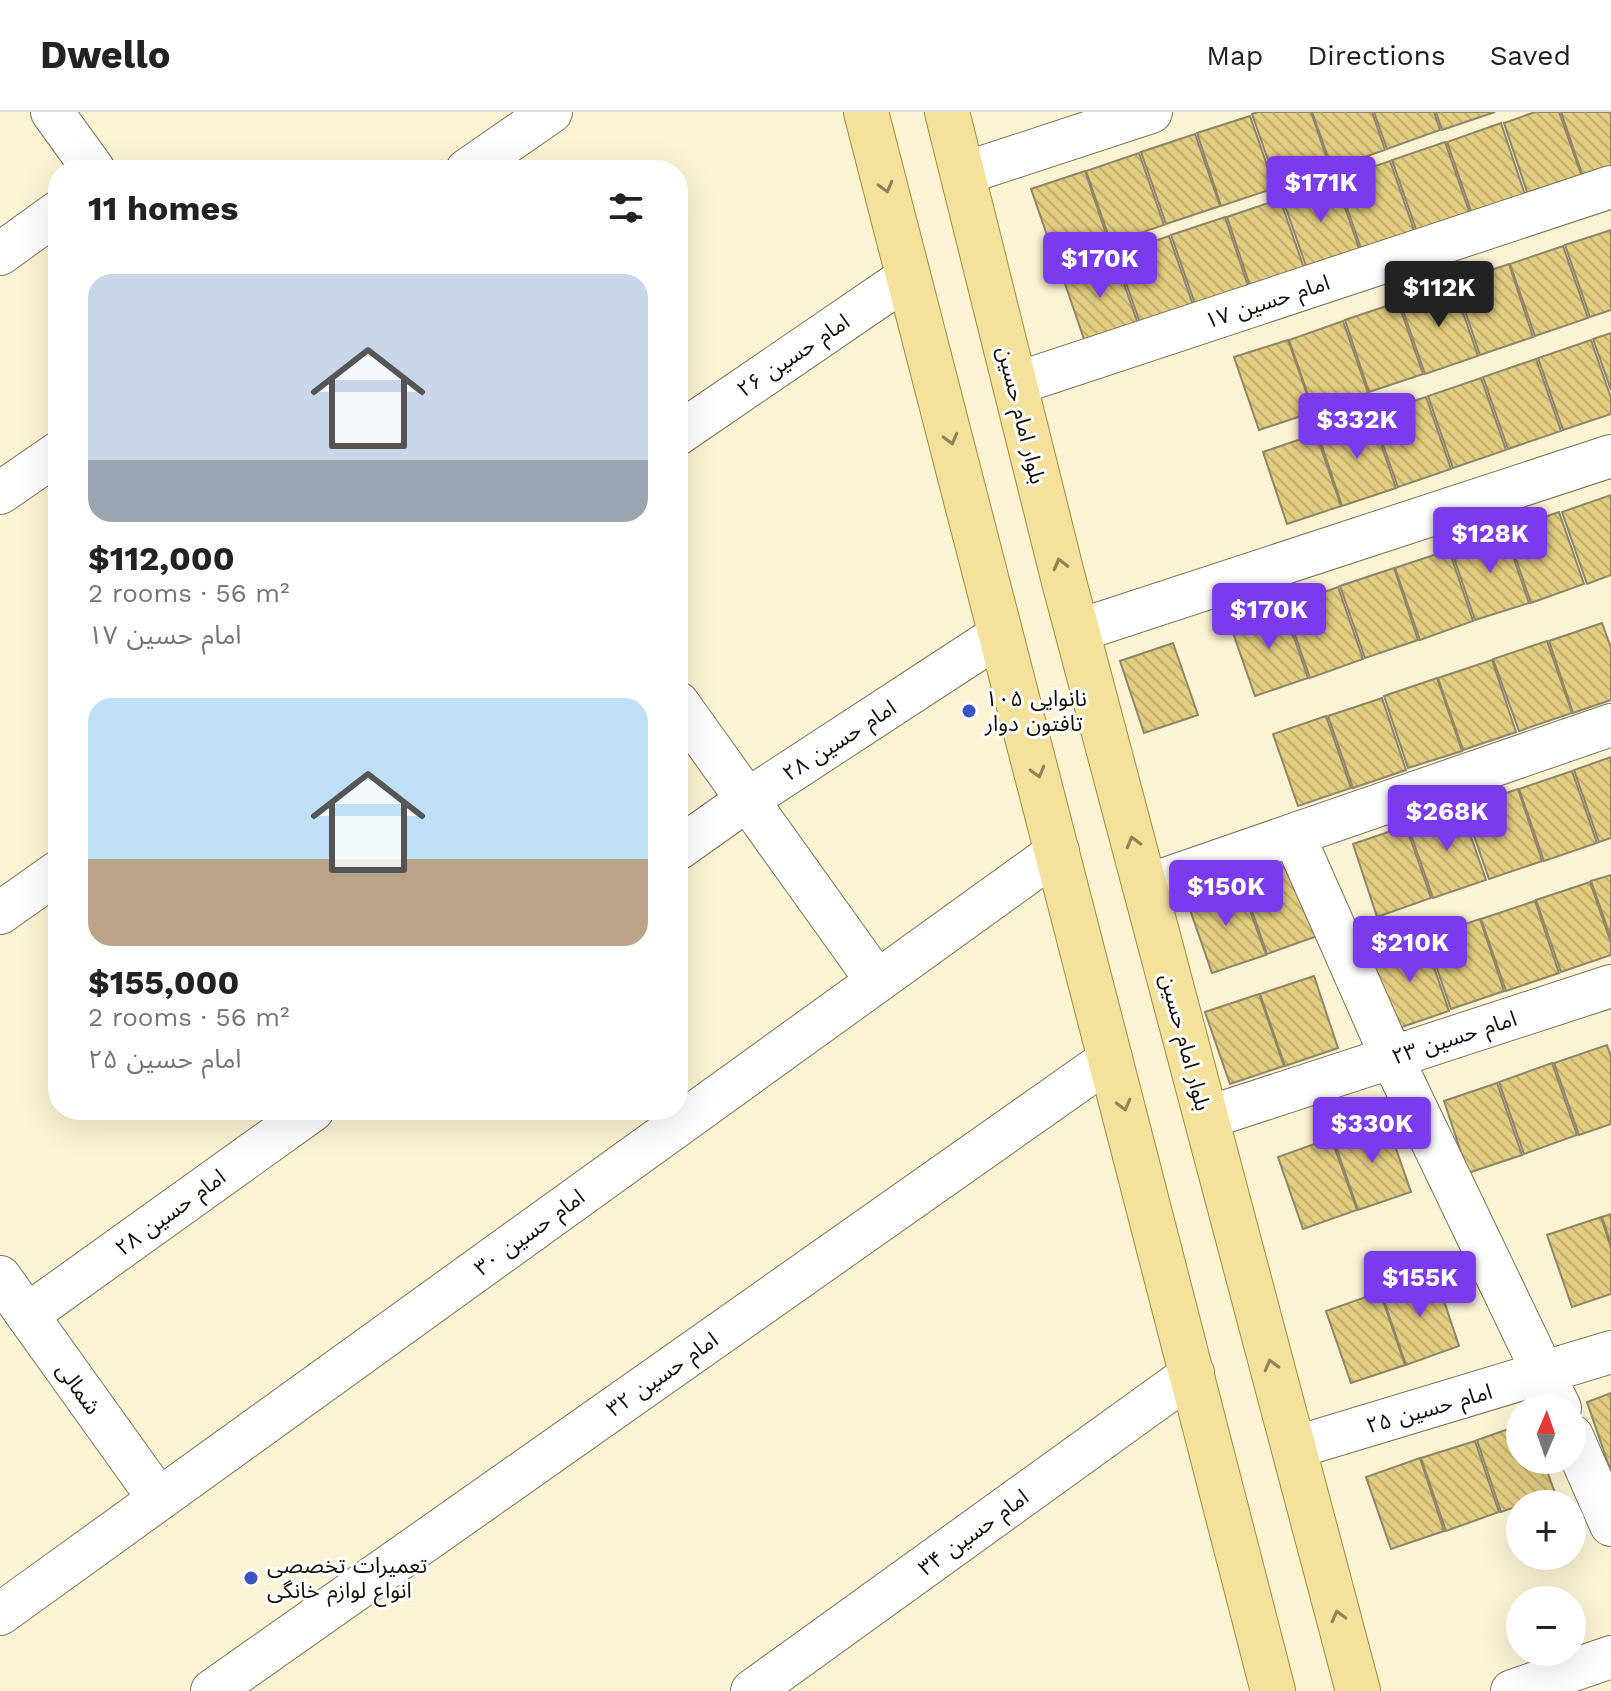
<!DOCTYPE html>
<meta charset="utf-8">
<style>
:root{--surface:#fff;--page:#f2f2f2;--text:#222;--muted:#767676;--line:#e0e0e0;--accent:#7c3aed}
body{margin:0;font-family:"Work Sans","Noto Sans Arabic",sans-serif;background:var(--page);color:var(--text);height:100vh;display:flex;flex-direction:column;font-size:30px;white-space:nowrap}
*{box-sizing:border-box;margin:0}
p{font-size:26px;color:var(--muted)}
.icon{flex:none;width:44px;height:44px;fill:none;stroke:currentColor;stroke-width:2;stroke-linecap:round;stroke-linejoin:round}
.map{position:relative;flex:1;overflow:hidden}
.drawer{position:absolute;left:48px;top:48px;width:640px;height:960px;display:flex;flex-direction:column;background:var(--surface);border-radius:32px;box-shadow:0 8px 32px #0002}
.drawer>*{flex:none}
.needle{width:52px;rotate:2deg}
.fabs{position:absolute;left:1506px;top:1282px;display:grid;gap:16px}
.fabs a{display:grid;place-items:center;width:80px;height:80px;border-radius:50%;background:var(--surface);box-shadow:0 8px 32px #0002;font-size:40px}
.price{position:absolute;translate:-50% -68px;padding:0 18px;border-radius:8px;background:var(--accent);color:#fff;font-size:26px;line-height:52px;filter:drop-shadow(0 2px 4px #0008)}
.price::after{content:'';position:absolute;left:50%;top:48px;width:24px;height:18px;margin-left:-12px;background:inherit;clip-path:polygon(0 0,100% 0,50% 100%)}
.price.current{background:#222;color:#fff}
ul{padding:0;list-style:none}
li{display:grid;align-content:center;gap:16px;height:424px;padding:0 40px}
li span{display:grid;place-items:center;height:248px;border-radius:24px;color:#555}
li>.icon{margin-inline-start:auto}
span .icon{width:144px;height:144px;fill:#fffc;stroke-width:1}
li b{font-size:34px}
h2{display:flex;justify-content:space-between;align-items:center;height:96px;padding:0 40px;font-size:34px}
header{display:flex;align-items:center;gap:48px;box-sizing:border-box;height:112px;padding:0 40px;background:var(--surface);border-bottom:2px solid var(--line)}
header strong{font-size:38px}
nav{display:flex;gap:44px;margin-inline-start:auto;font-size:28px}
.map>svg:first-child{display:block}
.building{fill:url(#building-back-hatch);stroke:#8e866a;stroke-width:2}
.lines{fill:none;stroke-linecap:round;stroke-linejoin:round}
.minor-casing{stroke:#7b7458;stroke-width:44}
.major-casing{stroke:#a18c3d;stroke-width:46}
.minor{stroke:#fff;stroke-width:42}
.major{stroke:#f4e29c;stroke-width:44}
.oneway{stroke:#8f8458}
.poi-dot{fill:#3b52c5;stroke:#fff;stroke-width:3}
.labels{text-anchor:middle;stroke-width:6;stroke-linejoin:round;paint-order:stroke}
.street-label{font-size:22px;fill:#141006;stroke:#fff}
.poi-label{font-size:22px;fill:#141006;stroke:#fff;text-anchor:start}
</style>
<header>
<strong>Dwello</strong>
<nav><a>Map</a><a>Directions</a><a>Saved</a></nav>
</header>
<div class="map">
<svg width="1611" height="1579" viewBox="0 0 1611 1579">
<defs>
<pattern id="building-back-hatch" width="6" height="6" patternUnits="userSpaceOnUse" patternTransform="scale(2)"><rect width="6" height="6" fill="#e3cd81"/><path d="M-1 5l2 2M0 0l6 6M5-1l2 2" fill="none" stroke="#c2af6e"/></pattern>
</defs>
<rect width="100%" height="100%" fill="#fcf3d4"/>
<g class="building">
<polygon points="1258,0 1311,0 1330,56 1277,74 1252,2"/>
<polygon points="1312,0 1372,0 1385,38 1332,56"/>
<polygon points="1374,0 1434,0 1440,18 1387,37"/>
<polygon points="1436,0 1495,0 1442,18"/>
<polygon points="1535,0 1559,0 1582,65 1528,83 1504,11"/>
<polygon points="1561,0 1611,0 1611,55 1583,65"/>
<polygon points="1250,4 1275,76 1221,94 1197,21"/>
<polygon points="1501,11 1525,83 1472,102 1447,30"/>
<polygon points="1195,22 1220,94 1166,112 1141,40"/>
<polygon points="1445,30 1470,102 1417,120 1392,48"/>
<polygon points="1139,41 1164,113 1111,131 1086,59"/>
<polygon points="1390,49 1415,121 1362,139 1337,67"/>
<polygon points="1085,59 1109,131 1056,149 1031,77"/>
<polygon points="1335,67 1360,139 1307,157 1282,85"/>
<polygon points="1280,87 1305,159 1251,177 1227,105"/>
<polygon points="1225,105 1249,177 1196,195 1171,123"/>
<polygon points="1611,118 1611,198 1590,205 1565,133"/>
<polygon points="1169,124 1194,196 1141,214 1116,142"/>
<polygon points="1563,134 1588,206 1535,224 1510,152"/>
<polygon points="1114,143 1139,215 1086,233 1061,160"/>
<polygon points="1509,152 1533,225 1480,243 1455,170"/>
<polygon points="1453,172 1478,244 1425,262 1400,190"/>
<polygon points="1398,190 1423,262 1369,280 1345,208"/>
<polygon points="1343,209 1368,281 1314,300 1289,228"/>
<polygon points="1611,221 1611,278 1593,227"/>
<polygon points="1288,228 1313,300 1259,318 1234,245"/>
<polygon points="1591,228 1611,286 1611,302 1563,318 1538,246"/>
<polygon points="1536,247 1561,319 1508,337 1483,265"/>
<polygon points="1481,266 1506,338 1453,356 1428,284"/>
<polygon points="1426,285 1451,357 1398,375 1372,302"/>
<polygon points="1371,303 1396,376 1342,394 1318,322"/>
<polygon points="1316,322 1341,394 1287,412 1263,340"/>
<polygon points="1611,383 1611,463 1587,472 1562,400"/>
<polygon points="1559,400 1584,472 1531,491 1506,418"/>
<polygon points="1504,418 1529,491 1475,508 1451,437"/>
<polygon points="1449,438 1473,509 1420,528 1395,456"/>
<polygon points="1394,456 1418,528 1365,546 1340,474"/>
<polygon points="1338,475 1363,547 1310,566 1285,494"/>
<polygon points="1283,494 1308,566 1255,584 1230,512"/>
<polygon points="1602,511 1611,536 1611,588 1573,601 1549,529"/>
<polygon points="1547,529 1572,601 1519,619 1493,547"/>
<polygon points="1173,531 1198,603 1144,621 1120,549"/>
<polygon points="1492,548 1516,620 1463,638 1438,566"/>
<polygon points="1437,566 1462,639 1408,656 1384,584"/>
<polygon points="1382,586 1406,658 1353,676 1328,604"/>
<polygon points="1326,604 1351,676 1298,694 1273,622"/>
<polygon points="1611,645 1611,726 1599,730 1574,658"/>
<polygon points="1572,659 1597,731 1544,749 1519,677"/>
<polygon points="1518,677 1542,749 1489,767 1464,695"/>
<polygon points="1461,696 1486,768 1433,786 1408,714"/>
<polygon points="1406,714 1431,786 1377,805 1353,732"/>
<polygon points="1296,751 1320,823 1267,842 1242,770"/>
<polygon points="1611,763 1611,826 1591,769"/>
<polygon points="1590,770 1611,831 1611,843 1561,860 1536,788"/>
<polygon points="1240,771 1266,843 1212,861 1187,789"/>
<polygon points="1535,789 1559,861 1506,879 1481,807"/>
<polygon points="1480,807 1504,879 1451,897 1426,825"/>
<polygon points="1424,826 1449,899 1396,917 1371,844"/>
<polygon points="1314,864 1338,936 1285,954 1260,882"/>
<polygon points="1259,882 1284,954 1230,972 1205,900"/>
<polygon points="1607,933 1611,945 1611,1012 1579,1023 1554,951"/>
<polygon points="1552,951 1577,1023 1524,1042 1499,970"/>
<polygon points="1497,971 1522,1043 1468,1061 1444,989"/>
<polygon points="1386,1008 1411,1080 1358,1098 1333,1026"/>
<polygon points="1331,1026 1357,1098 1303,1117 1278,1045"/>
<polygon points="1611,1102 1611,1132 1602,1105"/>
<polygon points="1601,1105 1611,1136 1611,1182 1572,1195 1547,1123"/>
<polygon points="1435,1162 1459,1234 1406,1253 1381,1180"/>
<polygon points="1380,1180 1405,1253 1351,1271 1326,1199"/>
<polygon points="1611,1281 1611,1360 1587,1290"/>
<polygon points="1520,1313 1520,1348 1543,1348 1555,1381 1501,1400 1477,1328"/>
<polygon points="1475,1329 1499,1400 1446,1419 1421,1346"/>
<polygon points="1420,1346 1444,1419 1391,1437 1366,1365"/>
</g>
<g class="lines">
<defs>
<g id="minor">
<polyline points="52,0 94,58"/>
<polyline points="467,58 551,0"/>
<polyline points="962,62 1151,0"/>
<polyline points="0,142 58,100"/>
<polyline points="1015,272 1611,75"/>
<polyline points="678,322 909,164"/>
<polyline points="0,381 58,341"/>
<polyline points="1077,519 1611,344"/>
<polyline points="678,591 877,869"/>
<polyline points="1294,724 1392,946 1560,1296"/>
<polyline points="678,737 747,688 1001,522"/>
<polyline points="1145,774 1611,613"/>
<polyline points="0,801 58,760"/>
<polyline points="1206,1006 1611,874"/>
<polyline points="0,1165 159,1387"/>
<polyline points="27,1203 313,998"/>
<polyline points="1572,1324 1611,1413"/>
<polyline points="1293,1336 1611,1240"/>
<polyline points="0,1502 1058,739"/>
<polyline points="212,1579 1111,946"/>
<polyline points="752,1579 1193,1261"/>
<polyline points="1512,1579 1611,1545"/>
</g>
<g id="major">
<polyline points="866,0 1273,1579"/>
<polyline points="947,0 1062,462 1358,1579"/>
</g>
</defs>
<use href="#minor" class="minor-casing"/>
<use href="#major" class="major-casing"/>
<use href="#minor" class="minor"/>
<use href="#major" class="major"/>
</g>
<defs><path id="oneway-chevron" d="M-2-3.5L2.5 0L-2 3.5" fill="none" stroke-width="1.6" stroke-linecap="round" stroke-linejoin="round" transform="scale(2)"/></defs>
<g class="oneway">
<use href="#oneway-chevron" transform="translate(886 75) rotate(75)"/>
<use href="#oneway-chevron" transform="translate(951 327) rotate(75)"/>
<use href="#oneway-chevron" transform="translate(1060 452) rotate(-104)"/>
<use href="#oneway-chevron" transform="translate(1038 660) rotate(75)"/>
<use href="#oneway-chevron" transform="translate(1133 730) rotate(-105)"/>
<use href="#oneway-chevron" transform="translate(1124 993) rotate(75)"/>
<use href="#oneway-chevron" transform="translate(1271 1253) rotate(-105)"/>
<use href="#oneway-chevron" transform="translate(1338 1504) rotate(-105)"/>
</g>
<g class="poi-dot">
<circle cx="969" cy="599" r="8"/>
<circle cx="251" cy="1466" r="8"/>
</g>
<g class="labels">
<g class="street-label">
<text transform="translate(1267 189) rotate(-18)" y="8">امام حسین ۱۷</text>
<text transform="translate(793 243) rotate(-34)" y="8">امام حسین ۲۶</text>
<text transform="translate(1022 303) rotate(76)" y="8">بلوار امام حسین</text>
<text transform="translate(839 628) rotate(-33)" y="8">امام حسین ۲۸</text>
<text transform="translate(1454 925) rotate(-18)" y="8">امام حسین ۲۳</text>
<text transform="translate(1186 930) rotate(75)" y="8">بلوار امام حسین</text>
<text transform="translate(170 1100) rotate(-36)" y="8">امام حسین ۲۸</text>
<text transform="translate(529 1120) rotate(-36)" y="8">امام حسین ۳۰</text>
<text transform="translate(662 1262) rotate(-35)" y="8">امام حسین ۳۲</text>
<text transform="translate(79 1276) rotate(54)" y="8">شمالی</text>
<text transform="translate(1429 1296) rotate(-16)" y="8">امام حسین ۲۵</text>
<text transform="translate(973 1420) rotate(-36)" y="8">امام حسین ۳۴</text>
</g>
<g class="poi-label">
<text x="985" y="594">نانوایی ۱۰۵<tspan x="985" dy="25">تافتون دوار</tspan></text>
<text x="267" y="1461">تعمیرات تخصصی<tspan x="267" dy="25">انواع لوازم خانگی</tspan></text>
</g>
</g>
</svg>
<div class="fabs">
<a><svg class="needle" viewBox="-14 -14 28 28"><path d="M0-13l5 13h-10z" fill="#e53935"/><path d="M0 13l5-13h-10z" fill="#767676"/></svg></a>
<a>+</a>
<a>−</a>
</div>
<b class="price" style="left:1321px;top:112px">$171K</b>
<b class="price" style="left:1100px;top:188px">$170K</b>
<b class="price current" style="left:1439px;top:217px">$112K</b>
<b class="price" style="left:1357px;top:349px">$332K</b>
<b class="price" style="left:1490px;top:463px">$128K</b>
<b class="price" style="left:1269px;top:539px">$170K</b>
<b class="price" style="left:1447px;top:741px">$268K</b>
<b class="price" style="left:1226px;top:816px">$150K</b>
<b class="price" style="left:1410px;top:872px">$210K</b>
<b class="price" style="left:1372px;top:1053px">$330K</b>
<b class="price" style="left:1420px;top:1207px">$155K</b>
<section class="drawer">
<h2>11 homes<svg class="icon" aria-label="filters" viewBox="0 0 24 24"><path d="M4 7h16M4 17h16"/><circle cx="9" cy="7" r="2"/><circle cx="15" cy="17" r="2"/></svg></h2>
<ul>
<li><span style="background:linear-gradient(#c9d6e8 75%,#9aa5b1 0)"><svg class="icon" aria-label="home" viewBox="0 0 24 24"><path d="M3 11l9-7 9 7M6 9v11h12V9"/></svg></span><div><b>$112,000</b><p>2 rooms · 56 m²</p><p>امام حسین ۱۷</p></div></li>
<li><span style="background:linear-gradient(#bfe0f5 65%,#b9a48a 0)"><svg class="icon" aria-label="home" viewBox="0 0 24 24"><path d="M3 11l9-7 9 7M6 9v11h12V9"/></svg></span><div><b>$155,000</b><p>2 rooms · 56 m²</p><p>امام حسین ۲۵</p></div></li>
</ul>
</section>
</div>
